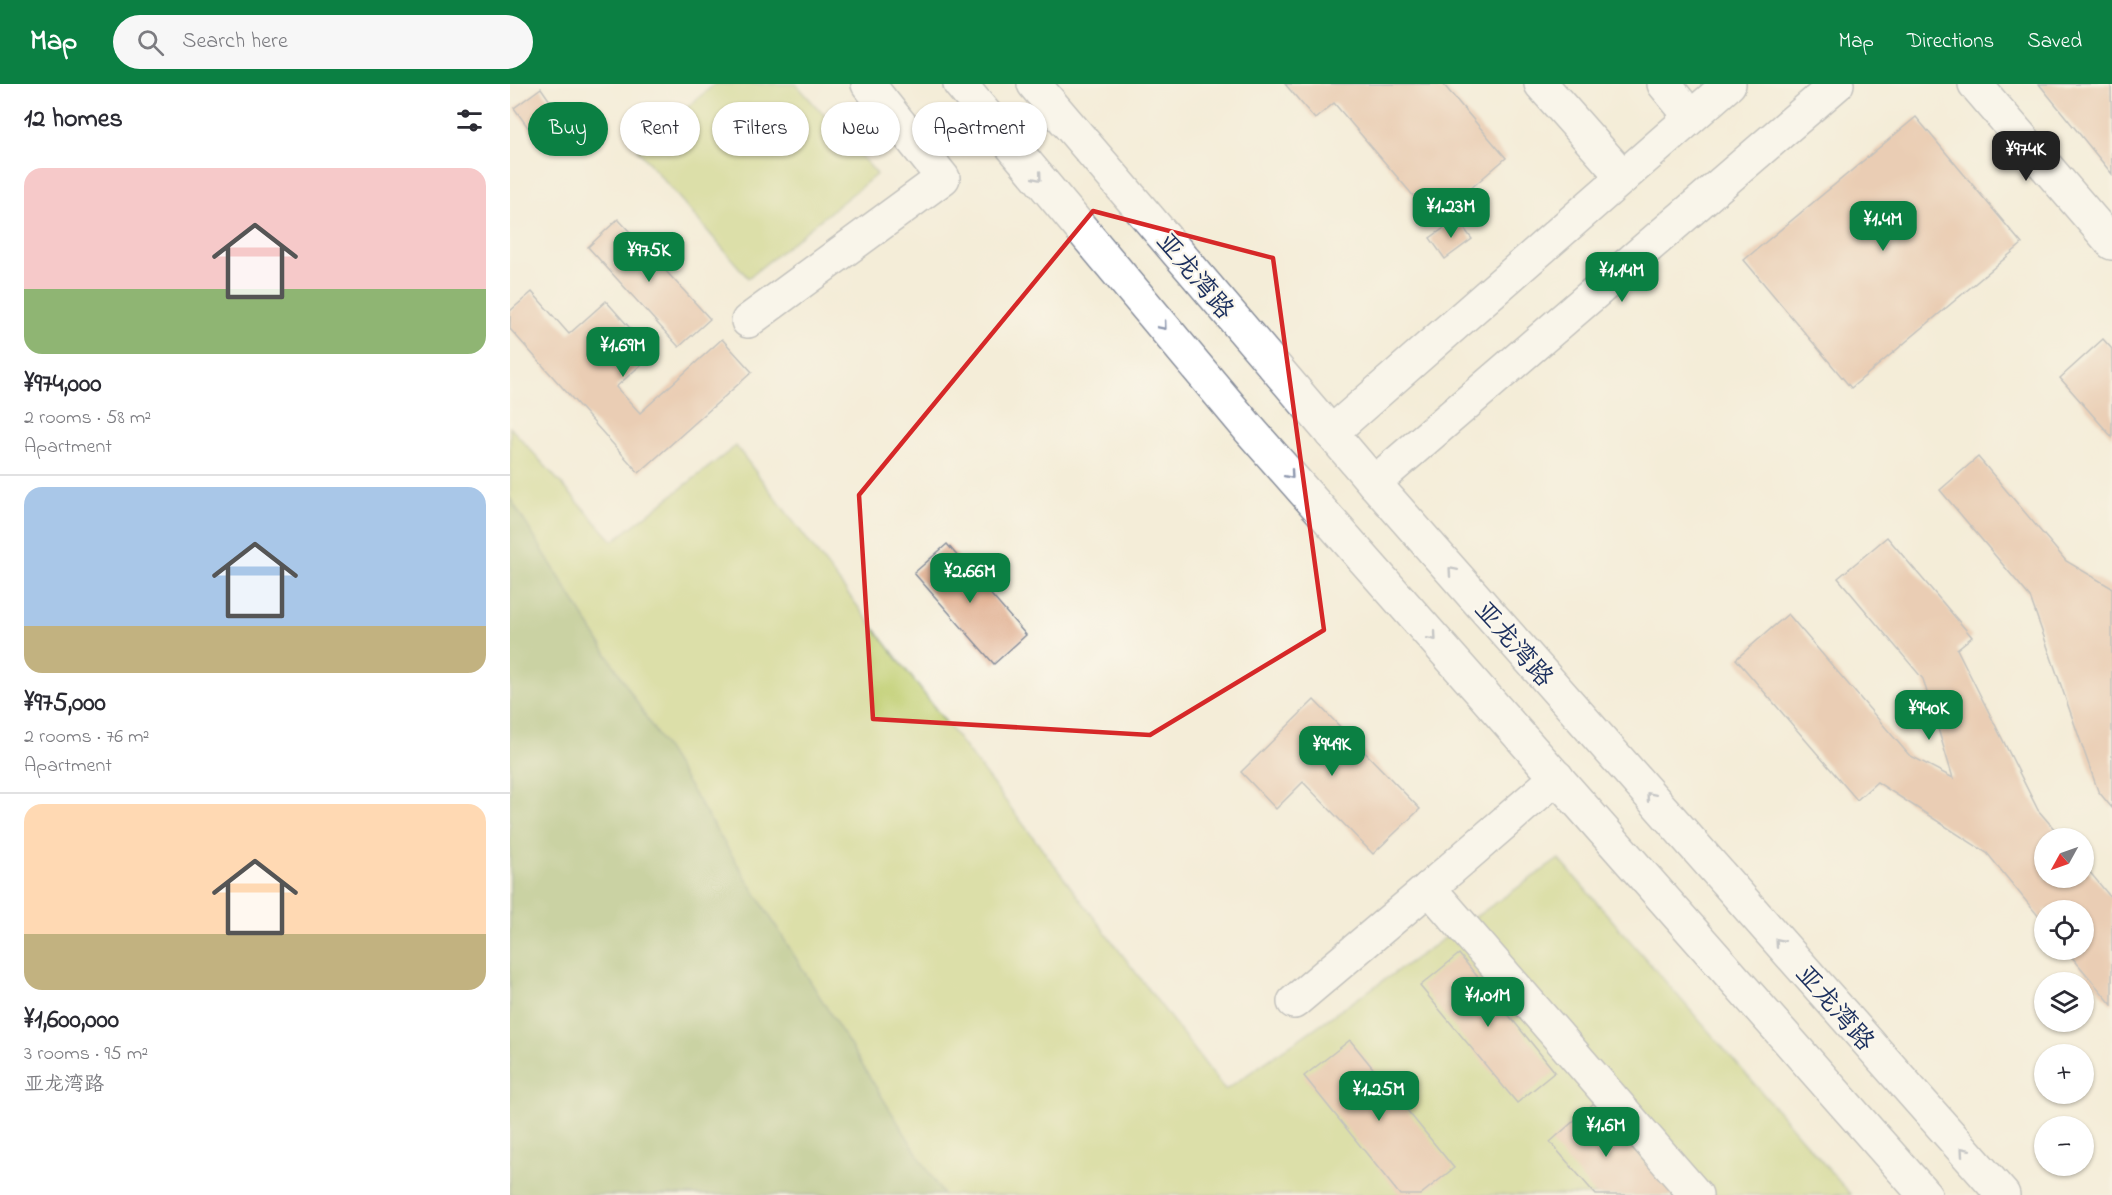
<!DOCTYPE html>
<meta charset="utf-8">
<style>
:root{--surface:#fff;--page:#f7f7f7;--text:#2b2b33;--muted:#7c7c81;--line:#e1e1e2;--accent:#0b8043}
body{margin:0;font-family:"Indie Flower","LXGW WenKai TC",sans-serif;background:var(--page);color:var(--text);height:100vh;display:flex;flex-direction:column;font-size:22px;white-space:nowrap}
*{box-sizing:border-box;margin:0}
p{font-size:20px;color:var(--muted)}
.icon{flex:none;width:33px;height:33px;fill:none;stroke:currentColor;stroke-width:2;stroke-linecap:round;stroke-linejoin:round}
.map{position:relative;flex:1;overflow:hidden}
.panel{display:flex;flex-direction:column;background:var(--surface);width:510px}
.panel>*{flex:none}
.banner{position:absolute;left:18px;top:18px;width:570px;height:54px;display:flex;gap:12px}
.needle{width:39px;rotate:230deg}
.fabs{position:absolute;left:1524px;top:744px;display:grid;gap:12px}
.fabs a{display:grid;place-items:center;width:60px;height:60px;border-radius:50%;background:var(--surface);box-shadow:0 2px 4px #0004;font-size:30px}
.price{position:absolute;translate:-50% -51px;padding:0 14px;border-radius:12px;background:var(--accent);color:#fff;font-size:20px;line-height:39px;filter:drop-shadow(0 2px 3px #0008)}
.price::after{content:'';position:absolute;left:50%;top:36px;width:18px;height:14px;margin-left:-9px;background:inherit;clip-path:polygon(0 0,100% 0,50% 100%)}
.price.on{background:#222;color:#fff}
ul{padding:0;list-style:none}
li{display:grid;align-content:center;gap:12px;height:318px;padding:0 24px}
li+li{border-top:2px solid var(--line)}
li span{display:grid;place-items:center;height:186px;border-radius:18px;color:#555}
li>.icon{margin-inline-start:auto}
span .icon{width:108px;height:108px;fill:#fffc;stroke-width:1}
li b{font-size:26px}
h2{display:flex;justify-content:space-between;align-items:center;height:72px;padding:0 24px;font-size:26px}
.pill{padding:0 21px;border-radius:27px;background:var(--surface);box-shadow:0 2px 4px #0004;font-size:21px;line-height:54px}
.pill.on{background:var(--accent);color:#fff}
header{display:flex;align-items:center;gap:36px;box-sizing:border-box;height:84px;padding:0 30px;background:var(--accent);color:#fff}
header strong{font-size:28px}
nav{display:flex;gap:33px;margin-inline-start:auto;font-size:21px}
.search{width:420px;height:54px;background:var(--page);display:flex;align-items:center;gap:15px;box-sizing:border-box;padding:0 21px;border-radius:33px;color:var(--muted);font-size:22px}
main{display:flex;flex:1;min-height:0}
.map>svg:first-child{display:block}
.green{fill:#bfce70;stroke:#6d7e67;stroke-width:1.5}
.forest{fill:#97b162;stroke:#597060;stroke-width:1.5}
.building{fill:#dea787}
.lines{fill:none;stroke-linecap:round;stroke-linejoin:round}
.minor-casing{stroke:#888e9b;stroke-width:36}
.major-casing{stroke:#888e9b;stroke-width:36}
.minor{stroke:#fff;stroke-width:33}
.major{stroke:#fff;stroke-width:33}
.oneway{stroke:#8d97ae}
.marked{fill:none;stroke:#d62828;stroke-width:4.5;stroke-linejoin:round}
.labels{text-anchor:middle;stroke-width:4.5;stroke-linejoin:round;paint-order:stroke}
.street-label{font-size:26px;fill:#1b2f5e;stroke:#fbf7ec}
</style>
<header>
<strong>Map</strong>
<div class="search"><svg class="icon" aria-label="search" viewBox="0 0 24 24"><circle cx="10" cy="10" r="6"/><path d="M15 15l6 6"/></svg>Search here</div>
<nav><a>Map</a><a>Directions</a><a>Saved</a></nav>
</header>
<main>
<section class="panel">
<h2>12 homes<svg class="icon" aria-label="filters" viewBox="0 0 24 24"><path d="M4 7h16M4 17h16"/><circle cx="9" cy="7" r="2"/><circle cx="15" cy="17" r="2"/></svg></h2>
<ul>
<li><span style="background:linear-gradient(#f6c9c9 65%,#8fb573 0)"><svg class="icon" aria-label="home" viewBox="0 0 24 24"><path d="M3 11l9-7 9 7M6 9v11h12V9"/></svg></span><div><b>¥974,000</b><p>2 rooms · 58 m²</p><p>Apartment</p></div></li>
<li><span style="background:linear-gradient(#a9c7e8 75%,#c2b280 0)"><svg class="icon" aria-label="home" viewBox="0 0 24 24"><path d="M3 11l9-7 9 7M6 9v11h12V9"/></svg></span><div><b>¥975,000</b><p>2 rooms · 76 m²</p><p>Apartment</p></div></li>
<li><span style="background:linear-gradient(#ffd9b3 70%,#c2b280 0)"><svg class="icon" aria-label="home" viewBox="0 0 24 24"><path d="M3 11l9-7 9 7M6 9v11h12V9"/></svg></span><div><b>¥1,600,000</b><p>3 rooms · 95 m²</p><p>亚龙湾路</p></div></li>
</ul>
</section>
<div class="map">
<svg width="1602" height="1111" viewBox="0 0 1602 1111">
<rect width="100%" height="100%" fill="#fbf7ec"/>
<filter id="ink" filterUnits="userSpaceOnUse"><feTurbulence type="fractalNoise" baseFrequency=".0167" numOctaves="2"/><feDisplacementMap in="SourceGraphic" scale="12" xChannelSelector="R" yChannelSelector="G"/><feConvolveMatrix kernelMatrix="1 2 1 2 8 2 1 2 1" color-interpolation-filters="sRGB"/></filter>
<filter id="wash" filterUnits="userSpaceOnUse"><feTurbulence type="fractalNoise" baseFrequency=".008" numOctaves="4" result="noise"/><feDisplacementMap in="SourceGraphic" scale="24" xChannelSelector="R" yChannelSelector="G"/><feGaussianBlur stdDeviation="1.35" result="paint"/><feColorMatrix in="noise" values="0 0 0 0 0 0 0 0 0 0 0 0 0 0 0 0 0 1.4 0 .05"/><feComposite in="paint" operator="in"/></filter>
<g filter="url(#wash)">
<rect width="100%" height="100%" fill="#f4edd8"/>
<g class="green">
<polygon points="205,0 286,0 367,90 238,194 127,65"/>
<polygon points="0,343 103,457 226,362 715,1006 1049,775 1341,1111 0,1111"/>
</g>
<polygon class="forest" points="0,414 433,1111 0,1111"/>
<g id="blocks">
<g class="building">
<polygon points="775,0 933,0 996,74 924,136 824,19 805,35"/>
<polygon points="1529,0 1601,0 1602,90"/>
<polygon points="31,4 49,30 22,49 4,24"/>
<polygon points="1406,33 1512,160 1341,304 1234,176"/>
<polygon points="108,135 200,235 169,263 78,163"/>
<polygon points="947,135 962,155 935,175 920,154"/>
<polygon points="22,208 59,250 96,217 143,270 106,303 130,329 212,255 242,288 129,389 0,245 0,227"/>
<polygon points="1593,255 1602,265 1602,353 1550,294"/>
<polygon points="1468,373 1556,477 1602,504 1602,724 1588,707 1520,513 1430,406"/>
<polygon points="1377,453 1462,553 1447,565 1528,726 1552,754 1534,754 1534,794 1574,794 1574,781 1602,815 1602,921 1556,866 1574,866 1574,826 1534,826 1534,839 1477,769 1367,698 1347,716 1226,575 1278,530 1399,671 1443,694 1413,595 1328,494"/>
<polygon points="437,460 516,551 484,580 404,489"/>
<polygon points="804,616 910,725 863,770 793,698 766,725 731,688"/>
<polygon points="949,870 1045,988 1007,1019 910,902"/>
<polygon points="840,956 944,1084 910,1111 890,1111 794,992"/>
<polygon points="1084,1019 1164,1111 1086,1111 1040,1058"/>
</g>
</g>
</g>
<g filter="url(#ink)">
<use href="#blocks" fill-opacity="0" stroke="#888e9b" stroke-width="1.5"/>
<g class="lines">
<defs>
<g id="minor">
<polyline points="1031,0 1113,93"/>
<polyline points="1154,0 1181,33"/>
<polyline points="1465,0 1602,159"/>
<polyline points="238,237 433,94 358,0"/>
<polyline points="821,349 1219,0"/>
<polyline points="864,399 1327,0"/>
<polyline points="1047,693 919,804 1186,1111"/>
<polyline points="784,918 919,804"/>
</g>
<g id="major">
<polyline points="450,0 739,345 1415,1111"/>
<polyline points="524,0 864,399 1493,1111"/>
</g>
</defs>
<use href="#minor" class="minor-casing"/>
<use href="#major" class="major-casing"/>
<use href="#minor" class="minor"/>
<use href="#major" class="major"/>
</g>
<defs><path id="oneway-chevron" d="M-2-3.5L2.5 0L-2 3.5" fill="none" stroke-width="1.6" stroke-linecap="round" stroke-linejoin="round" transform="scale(1.5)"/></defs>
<g class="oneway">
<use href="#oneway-chevron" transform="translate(528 93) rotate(50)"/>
<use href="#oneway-chevron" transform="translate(653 242) rotate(50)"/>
<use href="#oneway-chevron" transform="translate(780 391) rotate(49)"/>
<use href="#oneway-chevron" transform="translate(942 487) rotate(-131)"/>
<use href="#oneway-chevron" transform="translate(923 553) rotate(49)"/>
<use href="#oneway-chevron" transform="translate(1140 712) rotate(-131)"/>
<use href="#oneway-chevron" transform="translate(1269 858) rotate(-131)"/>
<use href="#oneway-chevron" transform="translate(1454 1067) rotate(-131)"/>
</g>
</g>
<path d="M0 0H1602V1111H0ZM583,127L763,174L814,546L640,651L363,635L349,411Z" fill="#f4edd8" fill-opacity=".55" fill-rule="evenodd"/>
<path class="marked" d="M583,127L763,174L814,546L640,651L363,635L349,411Z"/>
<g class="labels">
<g class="street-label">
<text transform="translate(686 191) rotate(50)" y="9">亚龙湾路</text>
<text transform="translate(1005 559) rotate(49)" y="9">亚龙湾路</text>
<text transform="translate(1326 923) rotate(49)" y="9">亚龙湾路</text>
</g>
</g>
</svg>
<div class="fabs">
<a><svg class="needle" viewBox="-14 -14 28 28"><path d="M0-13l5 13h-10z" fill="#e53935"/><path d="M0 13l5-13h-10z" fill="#7c7c81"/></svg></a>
<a><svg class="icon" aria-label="locate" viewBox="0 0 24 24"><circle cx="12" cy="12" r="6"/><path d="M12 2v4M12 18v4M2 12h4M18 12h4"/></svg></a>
<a><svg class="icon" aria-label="layers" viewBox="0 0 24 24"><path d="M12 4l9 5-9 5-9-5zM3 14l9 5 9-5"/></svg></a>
<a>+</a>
<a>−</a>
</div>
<b class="price on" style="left:1516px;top:98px">¥974K</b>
<b class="price" style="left:941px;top:155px">¥1.23M</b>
<b class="price" style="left:1373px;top:168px">¥1.4M</b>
<b class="price" style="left:139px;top:199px">¥975K</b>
<b class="price" style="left:1112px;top:219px">¥1.14M</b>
<b class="price" style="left:113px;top:294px">¥1.69M</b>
<b class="price" style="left:460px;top:520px">¥2.66M</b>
<b class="price" style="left:1419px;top:657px">¥940K</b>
<b class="price" style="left:822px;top:693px">¥949K</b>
<b class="price" style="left:978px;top:944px">¥1.01M</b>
<b class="price" style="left:869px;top:1038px">¥1.25M</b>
<b class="price" style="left:1096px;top:1074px">¥1.6M</b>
<div class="banner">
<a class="pill on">Buy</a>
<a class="pill">Rent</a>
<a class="pill">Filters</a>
<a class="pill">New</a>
<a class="pill">Apartment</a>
</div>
</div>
</main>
